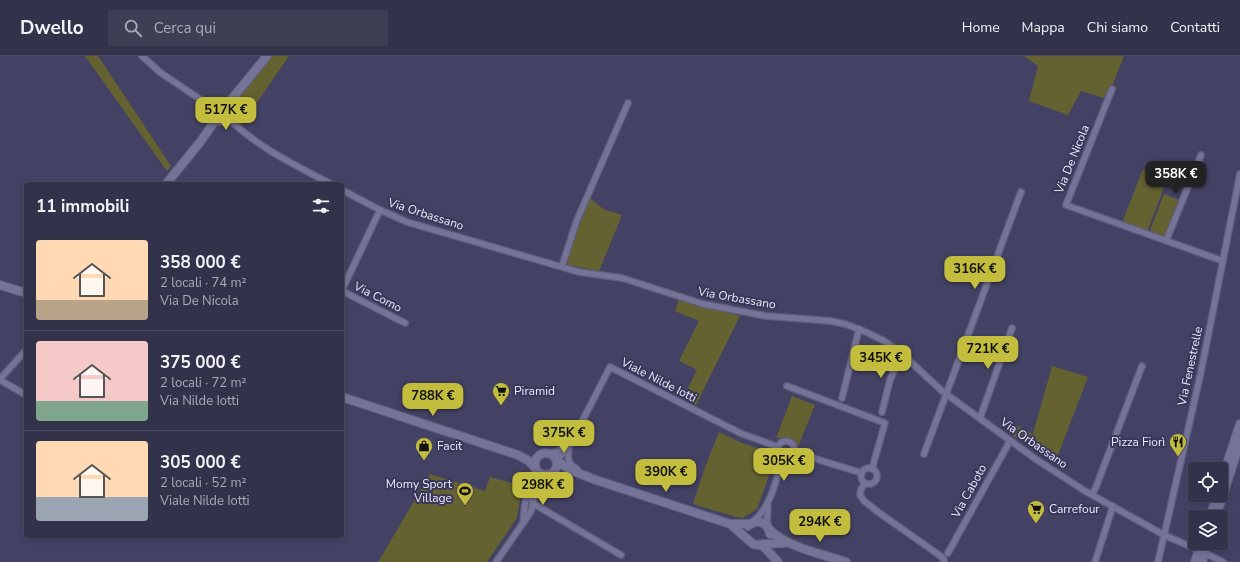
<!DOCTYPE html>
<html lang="it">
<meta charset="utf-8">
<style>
:root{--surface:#33324b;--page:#3e3e55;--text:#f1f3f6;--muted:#a9aab5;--line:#4e4d63;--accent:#c3bd3e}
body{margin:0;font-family:"Nunito Sans",sans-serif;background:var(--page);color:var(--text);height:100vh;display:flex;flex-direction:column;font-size:15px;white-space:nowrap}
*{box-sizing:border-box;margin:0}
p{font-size:13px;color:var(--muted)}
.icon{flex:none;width:22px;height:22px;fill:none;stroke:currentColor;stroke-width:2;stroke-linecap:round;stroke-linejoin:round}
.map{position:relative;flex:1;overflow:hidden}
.side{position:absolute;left:24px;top:126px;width:320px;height:356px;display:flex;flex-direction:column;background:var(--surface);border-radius:4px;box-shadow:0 2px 6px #0003,0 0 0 1px var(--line)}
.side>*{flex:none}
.fabs{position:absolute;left:1188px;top:406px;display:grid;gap:8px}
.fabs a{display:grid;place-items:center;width:40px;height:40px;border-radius:4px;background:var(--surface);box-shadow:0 2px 6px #0003,0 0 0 1px var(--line);font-size:20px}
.price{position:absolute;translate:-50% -34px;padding:0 9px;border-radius:8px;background:var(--accent);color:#111;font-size:13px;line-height:26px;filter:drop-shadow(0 1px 2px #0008)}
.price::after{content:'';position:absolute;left:50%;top:24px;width:12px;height:9px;margin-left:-6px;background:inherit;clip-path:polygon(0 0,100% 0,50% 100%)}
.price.on{background:#222;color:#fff}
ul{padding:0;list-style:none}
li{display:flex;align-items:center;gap:12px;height:100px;padding:0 12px}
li+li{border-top:1px solid var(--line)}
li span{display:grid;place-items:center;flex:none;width:112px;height:80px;border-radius:4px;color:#555}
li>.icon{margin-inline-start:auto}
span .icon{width:48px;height:48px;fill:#fffc;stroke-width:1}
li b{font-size:17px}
h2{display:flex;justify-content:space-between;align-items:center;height:48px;padding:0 12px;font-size:17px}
header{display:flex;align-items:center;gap:24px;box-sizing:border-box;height:56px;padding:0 20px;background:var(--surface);border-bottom:1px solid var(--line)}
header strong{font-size:19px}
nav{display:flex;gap:22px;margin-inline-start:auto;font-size:14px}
.search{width:280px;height:36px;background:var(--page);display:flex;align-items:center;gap:10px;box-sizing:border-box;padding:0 14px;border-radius:4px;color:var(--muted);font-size:15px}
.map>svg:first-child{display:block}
.green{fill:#646231}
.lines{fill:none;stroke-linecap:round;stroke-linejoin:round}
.street-casing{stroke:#605e7b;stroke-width:8}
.secondary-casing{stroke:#605e7b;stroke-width:10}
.street{stroke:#757398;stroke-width:5.5}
.secondary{stroke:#757398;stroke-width:8}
.labels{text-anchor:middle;stroke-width:4;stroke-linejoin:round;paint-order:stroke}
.street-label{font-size:12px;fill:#eaeaff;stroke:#3a3858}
.poi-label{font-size:12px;fill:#eaeaff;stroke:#3a3858;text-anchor:start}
</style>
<header>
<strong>Dwello</strong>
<div class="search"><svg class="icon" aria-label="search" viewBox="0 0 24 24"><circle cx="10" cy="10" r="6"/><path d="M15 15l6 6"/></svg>Cerca qui</div>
<nav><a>Home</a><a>Mappa</a><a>Chi siamo</a><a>Contatti</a></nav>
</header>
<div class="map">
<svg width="1240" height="506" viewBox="0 0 1240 506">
<rect width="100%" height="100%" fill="#444264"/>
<g class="green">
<polygon points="85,0 98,0 171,110 167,115"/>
<polygon points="269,0 289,0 240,71 234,65 234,47"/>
<polygon points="1024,0 1124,0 1107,43 1081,35 1068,59 1029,45 1038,10"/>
<polygon points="1143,113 1168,121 1147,176 1122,167"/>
<path d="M1164,138L1179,144C1176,157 1169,169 1166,182L1149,177Z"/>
<polygon points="590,142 603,153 622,159 599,215 568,209 566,203"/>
<polygon points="679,244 740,260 696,349 683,342 697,314 679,305 699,265 675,255"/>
<polygon points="1052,310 1088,321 1055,407 1012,379 1016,369 1033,378"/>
<path d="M792,340L815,349L798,391C792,380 788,381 776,382Z"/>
<polygon points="719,376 742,387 772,397 775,403 757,453 743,462 736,461 693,448 705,411"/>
<polygon points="430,418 485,435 490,421 512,427 515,435 521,437 517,462 487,506 378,506"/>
</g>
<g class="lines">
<defs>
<g id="street">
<polyline points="142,0 161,17 213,52"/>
<polyline points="1112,33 1066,149 1223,205"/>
<path d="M228,62C257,91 295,109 331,128"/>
<polyline points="342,134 380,154 407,166 579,216 622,222 703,248 766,260 831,265 845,268 866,276 884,285 900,296 942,335 1037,404 1085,435 1164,479 1199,494"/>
<polyline points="1166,185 1201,99"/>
<polyline points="562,210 577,164 628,47"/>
<polyline points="342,234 380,154"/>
<polyline points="342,235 405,267"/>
<polyline points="0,323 26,294"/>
<polyline points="0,324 26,339"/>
<polyline points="787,330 885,367 872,413"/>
<polyline points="842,342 859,273"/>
<polyline points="882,356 890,324 901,298"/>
<polyline points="980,362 1012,272"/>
<circle cx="786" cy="393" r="8"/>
<polyline points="569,390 568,401 570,408 577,413"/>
<polyline points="793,396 862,417"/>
<polyline points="549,397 556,396 566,391"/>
<polyline points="924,398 1021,136"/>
<polyline points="557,404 570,389 610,311 740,377 778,391"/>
<circle cx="869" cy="420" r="8"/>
<polyline points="865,427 861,433 860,439 864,445 878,456 942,501 944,504 944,506"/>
<polyline points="531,431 531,443 534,448 621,499"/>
<polyline points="1092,438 1096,431 1142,310"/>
<polyline points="768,450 767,464 769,473"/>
<path d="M753,466C772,449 776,424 783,400"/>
<polyline points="523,467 526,439 533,426 536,414"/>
<polyline points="948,497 1010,385"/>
<polyline points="1205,497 1223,506"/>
<path d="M496,506L530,457C535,447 533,442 536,434C538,428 542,424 546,420"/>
<polyline points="1095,506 1113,450"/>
<polyline points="1158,506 1201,316 1240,118"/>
</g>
<g id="secondary">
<circle cx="221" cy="56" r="9"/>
<polyline points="227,49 267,0"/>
<polyline points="166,128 201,85 216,63"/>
<polyline points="0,229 26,237"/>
<polyline points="342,341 518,399 529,405 535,412"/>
<circle cx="546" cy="408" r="11"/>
<polyline points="557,404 568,413 596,424 730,468 751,468"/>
<polyline points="1221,426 1240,368"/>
<polyline points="1210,461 1217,439"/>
<polyline points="1216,461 1240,386"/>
<polyline points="730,468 753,488 758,489 764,488 786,487"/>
<path d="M748,470C756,462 768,466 770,478"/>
<path d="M769,473C786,491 822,498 846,506"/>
<polyline points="761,489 764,491 778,506"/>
<polyline points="1195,506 1201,487"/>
<polyline points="1202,506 1208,487"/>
</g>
</defs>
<use href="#street" class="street-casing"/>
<use href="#secondary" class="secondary-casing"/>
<use href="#street" class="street"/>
<use href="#secondary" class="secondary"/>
</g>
<defs>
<symbol id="supermarket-pin" viewBox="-11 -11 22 30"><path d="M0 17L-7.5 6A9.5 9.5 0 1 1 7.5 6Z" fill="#c3bd3e" stroke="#3a3858"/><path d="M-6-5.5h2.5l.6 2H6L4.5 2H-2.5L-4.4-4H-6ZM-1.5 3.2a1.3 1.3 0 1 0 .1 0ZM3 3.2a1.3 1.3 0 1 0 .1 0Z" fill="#111"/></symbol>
<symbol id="restaurant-pin" viewBox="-11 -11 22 30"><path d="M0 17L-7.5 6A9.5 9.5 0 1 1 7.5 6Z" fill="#c3bd3e" stroke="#3a3858"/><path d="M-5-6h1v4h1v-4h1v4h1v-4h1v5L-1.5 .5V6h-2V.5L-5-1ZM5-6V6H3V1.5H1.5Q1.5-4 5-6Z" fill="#111"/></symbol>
<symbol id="shop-pin" viewBox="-11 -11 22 30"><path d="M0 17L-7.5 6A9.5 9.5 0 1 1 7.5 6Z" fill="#c3bd3e" stroke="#3a3858"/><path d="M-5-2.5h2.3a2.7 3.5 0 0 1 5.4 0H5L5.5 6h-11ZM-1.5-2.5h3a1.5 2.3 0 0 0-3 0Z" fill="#111"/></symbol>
<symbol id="stadium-pin" viewBox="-11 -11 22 30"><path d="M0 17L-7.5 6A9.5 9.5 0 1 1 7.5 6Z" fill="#c3bd3e" stroke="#3a3858"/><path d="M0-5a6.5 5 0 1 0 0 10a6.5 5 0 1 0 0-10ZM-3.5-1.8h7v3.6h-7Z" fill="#111"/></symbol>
</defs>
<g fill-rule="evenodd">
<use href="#supermarket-pin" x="491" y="325" width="20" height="27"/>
<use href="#restaurant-pin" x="1168" y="376" width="20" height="27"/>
<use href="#shop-pin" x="414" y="380" width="20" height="27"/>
<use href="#stadium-pin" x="455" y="425" width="20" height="27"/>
<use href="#supermarket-pin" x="1026" y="443" width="20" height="27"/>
</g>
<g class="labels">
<g class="street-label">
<text transform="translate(1072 103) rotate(-68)" y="4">Via De Nicola</text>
<text transform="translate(426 158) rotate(18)" y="4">Via Orbassano</text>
<text transform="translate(378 241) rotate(27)" y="4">Via Como</text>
<text transform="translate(737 242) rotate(10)" y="4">Via Orbassano</text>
<text transform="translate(1190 310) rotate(-78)" y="4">Via Fenestrelle</text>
<text transform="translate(659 324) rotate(27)" y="4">Viale Nilde Iotti</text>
<text transform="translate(1034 387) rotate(35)" y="4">Via Orbassano</text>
<text transform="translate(969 435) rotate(-61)" y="4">Via Caboto</text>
</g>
<g class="poi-label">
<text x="514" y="339">Piramid</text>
<text x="1165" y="390" text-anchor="end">Pizza Fiorì</text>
<text x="437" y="394">Facit</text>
<text x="452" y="432" text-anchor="end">Momy Sport<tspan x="452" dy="14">Village</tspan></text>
<text x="1049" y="457">Carrefour</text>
</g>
</g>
</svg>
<div class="fabs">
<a><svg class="icon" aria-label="locate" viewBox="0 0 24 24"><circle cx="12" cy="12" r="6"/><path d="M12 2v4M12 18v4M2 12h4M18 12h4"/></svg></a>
<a><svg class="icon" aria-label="layers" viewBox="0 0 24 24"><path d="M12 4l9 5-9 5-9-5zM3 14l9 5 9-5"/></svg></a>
</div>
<b class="price" style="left:226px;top:75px">517K €</b>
<b class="price on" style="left:1176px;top:139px">358K €</b>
<b class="price" style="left:975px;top:234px">316K €</b>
<b class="price" style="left:988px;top:314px">721K €</b>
<b class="price" style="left:881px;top:323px">345K €</b>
<b class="price" style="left:433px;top:361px">788K €</b>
<b class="price" style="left:564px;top:398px">375K €</b>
<b class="price" style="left:784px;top:426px">305K €</b>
<b class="price" style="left:666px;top:437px">390K €</b>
<b class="price" style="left:543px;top:450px">298K €</b>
<b class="price" style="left:820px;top:487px">294K €</b>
<section class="side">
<h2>11 immobili<svg class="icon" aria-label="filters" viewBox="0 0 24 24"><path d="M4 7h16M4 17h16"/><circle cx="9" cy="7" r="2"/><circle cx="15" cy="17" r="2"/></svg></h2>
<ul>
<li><span style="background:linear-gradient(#ffd9b3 75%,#b9a48a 0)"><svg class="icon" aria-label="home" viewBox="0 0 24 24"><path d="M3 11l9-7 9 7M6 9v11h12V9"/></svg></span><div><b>358 000 €</b><p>2 locali · 74 m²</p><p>Via De Nicola</p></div></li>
<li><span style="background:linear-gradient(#f6c9c9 75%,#7fa58c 0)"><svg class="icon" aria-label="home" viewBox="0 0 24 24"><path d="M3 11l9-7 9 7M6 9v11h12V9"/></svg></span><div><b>375 000 €</b><p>2 locali · 72 m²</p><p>Via Nilde Iotti</p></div></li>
<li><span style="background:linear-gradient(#ffd9b3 70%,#9aa5b1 0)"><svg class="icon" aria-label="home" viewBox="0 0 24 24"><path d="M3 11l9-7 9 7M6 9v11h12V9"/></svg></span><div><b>305 000 €</b><p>2 locali · 52 m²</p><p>Viale Nilde Iotti</p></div></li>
</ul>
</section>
</div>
